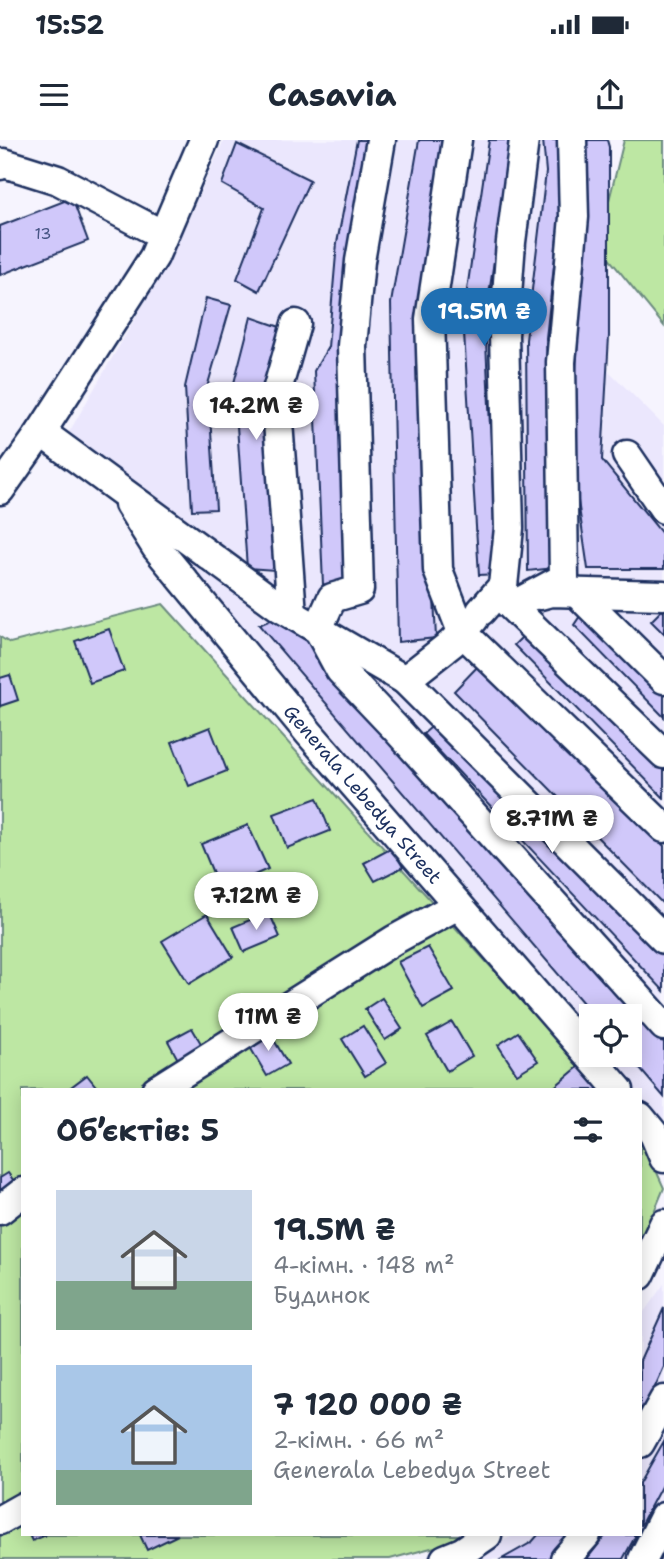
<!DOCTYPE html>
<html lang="uk">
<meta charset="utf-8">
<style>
:root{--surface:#fff;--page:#f6f6f7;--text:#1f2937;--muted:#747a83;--accent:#1f6fb2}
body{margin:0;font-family:"Shantell Sans",sans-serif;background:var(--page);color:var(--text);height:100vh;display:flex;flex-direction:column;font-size:26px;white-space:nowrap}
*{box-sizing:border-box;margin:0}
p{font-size:23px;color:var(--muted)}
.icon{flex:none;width:38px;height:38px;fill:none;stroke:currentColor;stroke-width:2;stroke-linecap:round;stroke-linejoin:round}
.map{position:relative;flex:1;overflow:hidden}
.drawer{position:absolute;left:21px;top:948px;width:621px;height:448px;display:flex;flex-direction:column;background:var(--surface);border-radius:0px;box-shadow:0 4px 18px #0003}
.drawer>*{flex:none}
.controls{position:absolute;left:579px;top:864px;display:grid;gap:14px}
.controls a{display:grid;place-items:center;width:63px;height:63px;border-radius:0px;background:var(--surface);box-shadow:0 4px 18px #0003;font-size:35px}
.price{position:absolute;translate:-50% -60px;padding:0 16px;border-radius:24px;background:#fff;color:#222;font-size:23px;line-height:46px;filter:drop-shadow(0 2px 4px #0008)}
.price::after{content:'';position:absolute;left:50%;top:42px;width:21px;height:16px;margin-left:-10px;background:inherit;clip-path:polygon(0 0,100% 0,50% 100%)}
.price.active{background:var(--accent);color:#fff}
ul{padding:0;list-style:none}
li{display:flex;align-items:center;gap:21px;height:175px;padding:0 35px}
li span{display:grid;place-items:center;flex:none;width:196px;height:140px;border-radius:0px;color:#555}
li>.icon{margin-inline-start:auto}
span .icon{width:84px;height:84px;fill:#fffc;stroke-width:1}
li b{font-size:30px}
h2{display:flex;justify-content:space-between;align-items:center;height:84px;padding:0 35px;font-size:30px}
.status{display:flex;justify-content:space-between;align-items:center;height:49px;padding:0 35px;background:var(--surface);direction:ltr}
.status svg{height:19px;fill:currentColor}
header{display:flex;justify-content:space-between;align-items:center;height:91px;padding:0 35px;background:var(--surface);font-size:32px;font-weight:700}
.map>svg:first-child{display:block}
.built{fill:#ebe7fd;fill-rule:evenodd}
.green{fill:#bde7a3;stroke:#6c8b80;stroke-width:2}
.building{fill:#d0c8fa;stroke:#1b2f5e;stroke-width:2}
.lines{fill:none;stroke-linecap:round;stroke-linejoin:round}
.minor-casing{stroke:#1b2f5e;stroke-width:33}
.minor{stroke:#fff;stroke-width:28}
.labels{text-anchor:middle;stroke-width:5;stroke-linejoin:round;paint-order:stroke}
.number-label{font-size:16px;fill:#485585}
.street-label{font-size:19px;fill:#1b2f5e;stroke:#fff}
</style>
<div class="status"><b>15:52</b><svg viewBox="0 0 49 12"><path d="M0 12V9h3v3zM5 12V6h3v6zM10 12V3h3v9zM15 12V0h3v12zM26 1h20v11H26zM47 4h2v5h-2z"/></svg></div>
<header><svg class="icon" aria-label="menu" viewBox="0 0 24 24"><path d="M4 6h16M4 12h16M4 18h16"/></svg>Casavia<svg class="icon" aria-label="share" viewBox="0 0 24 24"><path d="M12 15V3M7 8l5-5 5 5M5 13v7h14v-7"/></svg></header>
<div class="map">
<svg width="664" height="1419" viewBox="0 0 664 1419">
<rect width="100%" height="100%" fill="#f6f4fe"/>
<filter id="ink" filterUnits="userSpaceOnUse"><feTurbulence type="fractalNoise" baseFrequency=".0143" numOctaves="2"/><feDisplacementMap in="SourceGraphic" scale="14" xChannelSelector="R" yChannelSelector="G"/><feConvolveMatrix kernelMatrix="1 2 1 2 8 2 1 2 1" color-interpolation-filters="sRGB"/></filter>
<g filter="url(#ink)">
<g class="built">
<path d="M224,0H601L596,218L664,286V1003L641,975L640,950H619L61,306L172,115ZM592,877H630V915H592Z"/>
<polygon points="664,1144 664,1419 470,1419 514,1395 640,1395 641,1176"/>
</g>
<g class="green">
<polygon points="624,0 664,0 664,186 598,105"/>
<polygon points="163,464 602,950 23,950 23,1395 461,1395 446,1404 390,1419 0,1419 0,497 10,503"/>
<polygon points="640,995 664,1048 641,1103 640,1103"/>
</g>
<g class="building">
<polygon points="357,0 372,0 345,441 323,445 314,231 328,207 337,103"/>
<polygon points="419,0 452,0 420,171 436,498 398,502 391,163"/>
<polygon points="489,0 512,0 485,181 497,434 479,435 463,177"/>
<polygon points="543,0 561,0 563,44 546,198 554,428 528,431 526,200 546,32"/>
<polygon points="578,0 607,0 609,7 609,196 602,320 664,396 664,429 588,429 571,313 583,116"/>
<polygon points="237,4 310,40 259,151 237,139 264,68 222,44"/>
<polygon points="72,58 88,101 0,135 0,86"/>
<polygon points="206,158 231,165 208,244 216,369 192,370 185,247"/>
<polygon points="251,177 280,187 264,253 275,430 247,428 234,243"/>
<polygon points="584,470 664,550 664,577 574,485"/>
<polygon points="662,470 664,472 664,494 651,481"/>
<polygon points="273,479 307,501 447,666 664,902 664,957 628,915 630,915 630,877 595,877 259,485"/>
<polygon points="109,489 124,531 90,543 75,501"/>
<polygon points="529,490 664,627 664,658 514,505"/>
<polygon points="481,523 664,706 664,765 454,551"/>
<polygon points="10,535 18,560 0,566 0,538"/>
<polygon points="438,581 664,814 664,851 423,594"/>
<polygon points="210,587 227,631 189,646 172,602"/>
<polygon points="317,658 330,691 287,708 274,674"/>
<polygon points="248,685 268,729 220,750 201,704"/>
<polygon points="392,708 403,727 375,741 364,723"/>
<polygon points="269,772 280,797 244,812 233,787"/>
<polygon points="207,774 233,817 189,844 162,801"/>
<polygon points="428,807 454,851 423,868 398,822"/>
<polygon points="382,858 402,889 385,900 365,869"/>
<polygon points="452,882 472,916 447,931 427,896"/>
<polygon points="363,886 386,923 365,936 342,899"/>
<polygon points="192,888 206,912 181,925 168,901"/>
<polygon points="268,890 288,924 267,936 247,902"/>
<polygon points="518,892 538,921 517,934 498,905"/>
<polygon points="583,923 607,950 553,950 552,949"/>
<polygon points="87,935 99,950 67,950"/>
<polygon points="8,1033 17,1045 0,1057 0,1038"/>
<polygon points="664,1168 664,1227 640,1280 640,1221"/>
<polygon points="664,1301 664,1341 640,1386 640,1343"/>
<polygon points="29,1395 46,1395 32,1401"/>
<polygon points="140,1395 178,1395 147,1410"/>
<polygon points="538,1395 575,1395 555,1419 502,1419 532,1402"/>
<polygon points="606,1395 636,1395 623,1419 587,1419"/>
</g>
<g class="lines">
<defs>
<g id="minor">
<polyline points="381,0 360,121 352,206 359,450 332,458 318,489 340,530 398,591 664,886"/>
<polyline points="457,0 430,179 438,430 462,492 664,688"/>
<polyline points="0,25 4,23 58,40 163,95"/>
<polyline points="41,292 281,468 405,540 664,799"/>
<polyline points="627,315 664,369"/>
<polyline points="0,350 41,292 154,117 204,0"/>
<polyline points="129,364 156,407 309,593 619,950"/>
<polyline points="577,453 664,539"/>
<polyline points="540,455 551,452 664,455"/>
<polyline points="523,460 564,438 561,222 574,77 572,0"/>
<polyline points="509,464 664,614"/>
<polyline points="481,471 503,446 509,388 504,195 511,102 524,0"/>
<polyline points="292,474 276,254 296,184"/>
<polyline points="405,540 452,503 474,479"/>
<polyline points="156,950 394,800 458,765"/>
<polyline points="640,977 654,994 664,1018"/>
<polyline points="0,1070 23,1052"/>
<polyline points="640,1135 664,1084"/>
<polyline points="640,1303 664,1260"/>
<polyline points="0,1380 23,1367"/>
<polyline points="445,1419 462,1412 487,1395"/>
<polyline points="565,1419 586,1395"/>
<polyline points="643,1419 664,1377"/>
</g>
</defs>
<use href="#minor" class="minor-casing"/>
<use href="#minor" class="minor"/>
</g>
</g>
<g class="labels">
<g class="number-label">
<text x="43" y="99">13</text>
</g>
<g class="street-label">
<text transform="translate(363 654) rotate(49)" y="7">Generala Lebedya Street</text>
</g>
</g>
</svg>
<div class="controls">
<a><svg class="icon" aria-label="locate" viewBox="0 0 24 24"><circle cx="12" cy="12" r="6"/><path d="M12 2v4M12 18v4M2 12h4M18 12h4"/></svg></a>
</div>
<b class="price active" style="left:484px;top:208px">19.5M ₴</b>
<b class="price" style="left:256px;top:302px">14.2M ₴</b>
<b class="price" style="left:552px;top:715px">8.71M ₴</b>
<b class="price" style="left:256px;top:792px">7.12M ₴</b>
<b class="price" style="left:268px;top:913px">11M ₴</b>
<section class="drawer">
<h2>Об’єктів: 5<svg class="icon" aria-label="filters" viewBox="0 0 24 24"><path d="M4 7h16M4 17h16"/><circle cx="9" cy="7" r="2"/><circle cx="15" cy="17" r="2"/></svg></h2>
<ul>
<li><span style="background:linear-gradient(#c9d6e8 65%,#7fa58c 0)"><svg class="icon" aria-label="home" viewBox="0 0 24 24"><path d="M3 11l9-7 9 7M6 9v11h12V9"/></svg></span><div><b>19.5M ₴</b><p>4-кімн. · 148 m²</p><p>Будинок</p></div></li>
<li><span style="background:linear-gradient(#a9c7e8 75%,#7fa58c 0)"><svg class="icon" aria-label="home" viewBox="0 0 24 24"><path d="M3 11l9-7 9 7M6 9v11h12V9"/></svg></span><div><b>7 120 000 ₴</b><p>2-кімн. · 66 m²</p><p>Generala Lebedya Street</p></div></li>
</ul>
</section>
</div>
